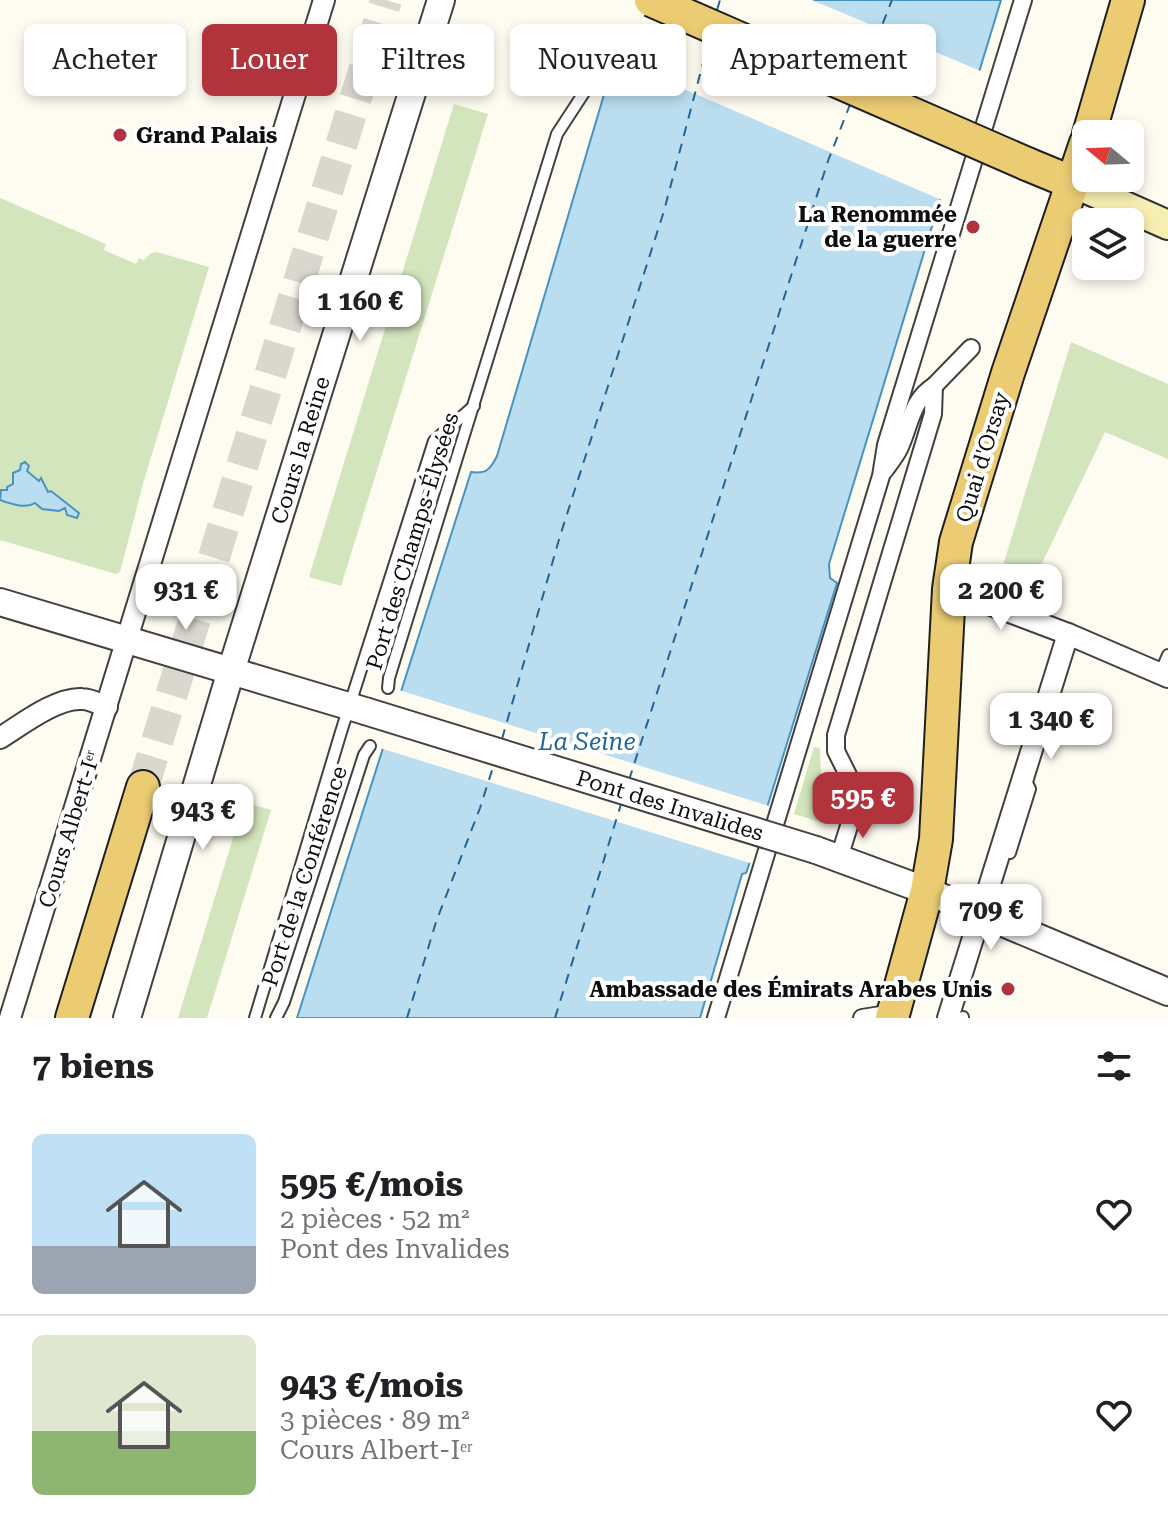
<!DOCTYPE html>
<html lang="fr">
<meta charset="utf-8">
<style>
:root{--surface:#fff;--page:#f6f6f6;--text:#202124;--muted:#757577;--line:#e0e0e0;--accent:#b1333c}
body{margin:0;font-family:"Roboto Serif",serif;background:var(--page);color:var(--text);height:100vh;display:flex;flex-direction:column;font-size:30px;white-space:nowrap}
*{box-sizing:border-box;margin:0}
p{font-size:26px;color:var(--muted)}
.icon{flex:none;width:44px;height:44px;fill:none;stroke:currentColor;stroke-width:2;stroke-linecap:round;stroke-linejoin:round}
.map{position:relative;height:1018px;overflow:hidden}
.sheet{display:flex;flex-direction:column;background:var(--surface);flex:1}
.sheet>*{flex:none}
.top-card{position:absolute;left:24px;top:24px;width:1120px;height:72px;display:flex;gap:16px}
.needle{width:52px;rotate:289deg}
.buttons{position:absolute;left:1072px;top:120px;display:grid;gap:16px}
.buttons a{display:grid;place-items:center;width:72px;height:72px;border-radius:12px;background:var(--surface);box-shadow:0 4px 12px #0003;font-size:40px}
.price{position:absolute;translate:-50% -68px;padding:0 18px;border-radius:16px;background:#fff;color:#222;font-size:26px;line-height:52px;filter:drop-shadow(0 2px 4px #0008)}
.price::after{content:'';position:absolute;left:50%;top:48px;width:24px;height:18px;margin-left:-12px;background:inherit;clip-path:polygon(0 0,100% 0,50% 100%)}
.price.active{background:var(--accent);color:#fff}
ul{padding:0;list-style:none}
li{display:flex;align-items:center;gap:24px;height:200px;padding:0 32px}
li+li{border-top:2px solid var(--line)}
li span{display:grid;place-items:center;flex:none;width:224px;height:160px;border-radius:12px;color:#555}
li>.icon{margin-inline-start:auto}
span .icon{width:96px;height:96px;fill:#fffc;stroke-width:1}
li b{font-size:34px}
h2{display:flex;justify-content:space-between;align-items:center;height:96px;padding:0 32px;font-size:34px}
.tag{padding:0 28px;border-radius:12px;background:var(--surface);box-shadow:0 4px 12px #0003;font-size:28px;line-height:72px}
.tag.active{background:var(--accent);color:#fff}
.map>svg:first-child{display:block}
.green{fill:#d3e5bd}
.water{fill:#baddf0;stroke:#4893c0;stroke-width:2}
.pier{fill:#fefbf1}
.lines{fill:none;stroke-linecap:round;stroke-linejoin:round}
.ferry{stroke:#236594;stroke-width:2;stroke-dasharray:10 8;stroke-linecap:butt}
.primary-tunnel{stroke:#dad7cf;stroke-width:32;stroke-dasharray:32 16;stroke-linecap:butt}
.service-casing{stroke:#414141;stroke-width:14}
.pedestrian-casing{stroke:#414141;stroke-width:20}
.minor-casing{stroke:#414141;stroke-width:24}
.tertiary-casing{stroke:#414141;stroke-width:30}
.secondary-casing{stroke:#303030;stroke-width:32}
.primary-casing{stroke:#1f1f1f;stroke-width:36}
.service{stroke:#fff;stroke-width:10}
.pedestrian{stroke:#fff;stroke-width:16}
.minor{stroke:#fff;stroke-width:20}
.tertiary{stroke:#fff;stroke-width:26}
.secondary{stroke:#f7eeb2;stroke-width:28}
.primary{stroke:#ebcc73;stroke-width:32}
.tertiary-bridge-casing{stroke:#414141;stroke-width:30;stroke-linecap:butt}
.primary-bridge-casing{stroke:#1f1f1f;stroke-width:36;stroke-linecap:butt}
.tertiary-bridge{stroke:#fff;stroke-width:26}
.primary-bridge{stroke:#ebcc73;stroke-width:32}
.poi-dot{fill:#b1333c;stroke:#fff;stroke-width:3}
.labels{text-anchor:middle;stroke-width:8;stroke-linejoin:round;paint-order:stroke}
.poi-label{font-size:22px;font-weight:bold;fill:#0e0e0e;stroke:#fff;text-anchor:end}
.street-label{font-size:22px;fill:#0e0e0e;stroke:#fff}
.water-label{font-size:24px;font-style:italic;fill:#236594;stroke:#fff}
</style>
<div class="map">
<svg width="1168" height="1018" viewBox="0 0 1168 1018">
<rect width="100%" height="100%" fill="#fefbf1"/>
<g class="green">
<polygon points="454,104 488,114 341,586 309,577"/>
<polygon points="0,198 106,244 104,250 136,264 139,258 144,260 151,253 157,252 209,267 144,480 120,572 116,574 0,540"/>
<polygon points="1071,342 1168,384 1168,459 1105,432 1033,582 1002,569"/>
<polygon points="814,747 820,748 821,775 829,805 824,823 794,814"/>
<polygon points="244,802 271,810 207,1018 178,1018"/>
</g>
<g class="water">
<path d="M632,0H1001L829,564L830,578L837,583L750,862L746,873L742,874L700,1018H297L471,472C486,474 490,470 497,456Z"/>
<path d="M25,462L29,466L27,471L39,481L41,478L48,492L51,491L79,513L77,518L67,515L65,508L59,511L42,509L35,503C25,509 11,504 0,500L1,490H7V487L13,484V473L20,470L21,464Z"/>
</g>
<g class="pier">
<polygon points="628,0 812,0 983,72 944,201 614,59 611,68 607,67"/>
<polygon points="399,690 772,807 753,864 380,748"/>
</g>
<g class="lines">
<g class="ferry">
<polyline points="717,10 720,0"/>
<polyline points="863,74 892,0"/>
<polyline points="502,739 560,536 664,211 708,44"/>
<polyline points="629,780 828,161 851,102"/>
<polyline points="407,1018 436,922 480,808 494,764"/>
<polyline points="555,1018 622,801"/>
</g>
<polyline class="primary-tunnel" points="143,787 386,0"/>
<defs>
<g id="service">
<polyline points="1160,673 1168,655"/>
<polyline points="388,688 389,678 557,134 602,65"/>
<polyline points="1010,853 1030,789 1025,779"/>
<polyline points="255,1018 341,732 434,441 474,406"/>
<polyline points="276,1018 284,1002 364,755 370,746"/>
<polyline points="962,1018 963,1017"/>
</g>
<g id="pedestrian">
<polyline points="934,386 971,348"/>
<path d="M839,858L849,826L854,787L836,751V735L933,414L934,386C911,400 910,426 899,449C895,457 889,464 884,471"/>
<polyline points="716,1018 881,476 886,445 1023,0"/>
<polyline points="862,1018 893,1013"/>
</g>
<g id="minor">
<polyline points="949,589 1068,634 1168,677"/>
<path d="M0,738C21,725 57,697 82,699C90,699 100,704 107,707"/>
<polyline points="10,1018 324,0"/>
<polyline points="948,1018 1068,634"/>
</g>
<g id="tertiary">
<polyline points="0,602 365,711"/>
<polyline points="816,850 927,891 1168,992"/>
<polyline points="127,1018 231,671 441,0"/>
</g>
<polyline id="secondary" points="1073,183 1168,225"/>
<g id="primary">
<polyline points="1089,134 1128,0"/>
<polyline points="1027,164 1073,183"/>
<polyline points="72,1018 143,787"/>
<polyline points="892,1018 927,891 936,839 949,589 956,542 1008,373 1086,143"/>
</g>
</defs>
<use href="#service" class="service-casing"/>
<use href="#pedestrian" class="pedestrian-casing"/>
<use href="#minor" class="minor-casing"/>
<use href="#tertiary" class="tertiary-casing"/>
<use href="#secondary" class="secondary-casing"/>
<use href="#primary" class="primary-casing"/>
<use href="#service" class="service"/>
<use href="#pedestrian" class="pedestrian"/>
<use href="#minor" class="minor"/>
<use href="#tertiary" class="tertiary"/>
<use href="#secondary" class="secondary"/>
<use href="#primary" class="primary"/>
<defs>
<polyline id="tertiary-bridge" points="365,711 816,850"/>
<polyline id="primary-bridge" points="651,0 1027,164"/>
</defs>
<use href="#tertiary-bridge" class="tertiary-bridge-casing"/>
<use href="#primary-bridge" class="primary-bridge-casing"/>
<use href="#tertiary-bridge" class="tertiary-bridge"/>
<use href="#primary-bridge" class="primary-bridge"/>
</g>
<g class="poi-dot">
<circle cx="120" cy="135" r="8"/>
<circle cx="973" cy="227" r="8"/>
<circle cx="1008" cy="989" r="8"/>
</g>
<g class="labels">
<g class="poi-label">
<text x="136" y="143" text-anchor="start">Grand Palais</text>
<text x="957" y="222">La Renommée<tspan x="957" dy="25">de la guerre</tspan></text>
<text x="992" y="997">Ambassade des Émirats Arabes Unis</text>
</g>
<g class="street-label">
<text transform="translate(300 450) rotate(-73)" y="8">Cours la Reine</text>
<text transform="translate(982 457) rotate(-73)" y="8">Quai d'Orsay</text>
<text transform="translate(412 541) rotate(-73)" y="8">Port des Champs-Élysées</text>
<text transform="translate(670 805) rotate(17)" y="8">Pont des Invalides</text>
<text transform="translate(69 829) rotate(-73)" y="8">Cours Albert-Iᵉʳ</text>
<text transform="translate(304 876) rotate(-72)" y="8">Port de la Conférence</text>
</g>
<g class="water-label">
<text x="587" y="750">La Seine</text>
</g>
</g>
</svg>
<div class="buttons">
<a><svg class="needle" viewBox="-14 -14 28 28"><path d="M0-13l5 13h-10z" fill="#e53935"/><path d="M0 13l5-13h-10z" fill="#757577"/></svg></a>
<a><svg class="icon" aria-label="layers" viewBox="0 0 24 24"><path d="M12 4l9 5-9 5-9-5zM3 14l9 5 9-5"/></svg></a>
</div>
<b class="price" style="left:360px;top:343px">1 160 €</b>
<b class="price" style="left:186px;top:632px">931 €</b>
<b class="price" style="left:1001px;top:632px">2 200 €</b>
<b class="price" style="left:1051px;top:761px">1 340 €</b>
<b class="price active" style="left:863px;top:840px">595 €</b>
<b class="price" style="left:203px;top:852px">943 €</b>
<b class="price" style="left:991px;top:952px">709 €</b>
<div class="top-card">
<a class="tag">Acheter</a>
<a class="tag active">Louer</a>
<a class="tag">Filtres</a>
<a class="tag">Nouveau</a>
<a class="tag">Appartement</a>
</div>
</div>
<section class="sheet">
<h2>7 biens<svg class="icon" aria-label="filters" viewBox="0 0 24 24"><path d="M4 7h16M4 17h16"/><circle cx="9" cy="7" r="2"/><circle cx="15" cy="17" r="2"/></svg></h2>
<ul>
<li><span style="background:linear-gradient(#bfe0f5 70%,#9aa5b1 0)"><svg class="icon" aria-label="home" viewBox="0 0 24 24"><path d="M3 11l9-7 9 7M6 9v11h12V9"/></svg></span><div><b>595 €/mois</b><p>2 pièces · 52 m²</p><p>Pont des Invalides</p></div><svg class="icon" aria-label="heart" viewBox="0 0 24 24"><path d="M12 20l-8-8c-3-5 5-10 8-4 3-6 11-1 8 4z"/></svg></li>
<li><span style="background:linear-gradient(#dfe7d0 60%,#8fb573 0)"><svg class="icon" aria-label="home" viewBox="0 0 24 24"><path d="M3 11l9-7 9 7M6 9v11h12V9"/></svg></span><div><b>943 €/mois</b><p>3 pièces · 89 m²</p><p>Cours Albert-Iᵉʳ</p></div><svg class="icon" aria-label="heart" viewBox="0 0 24 24"><path d="M12 20l-8-8c-3-5 5-10 8-4 3-6 11-1 8 4z"/></svg></li>
</ul>
</section>
